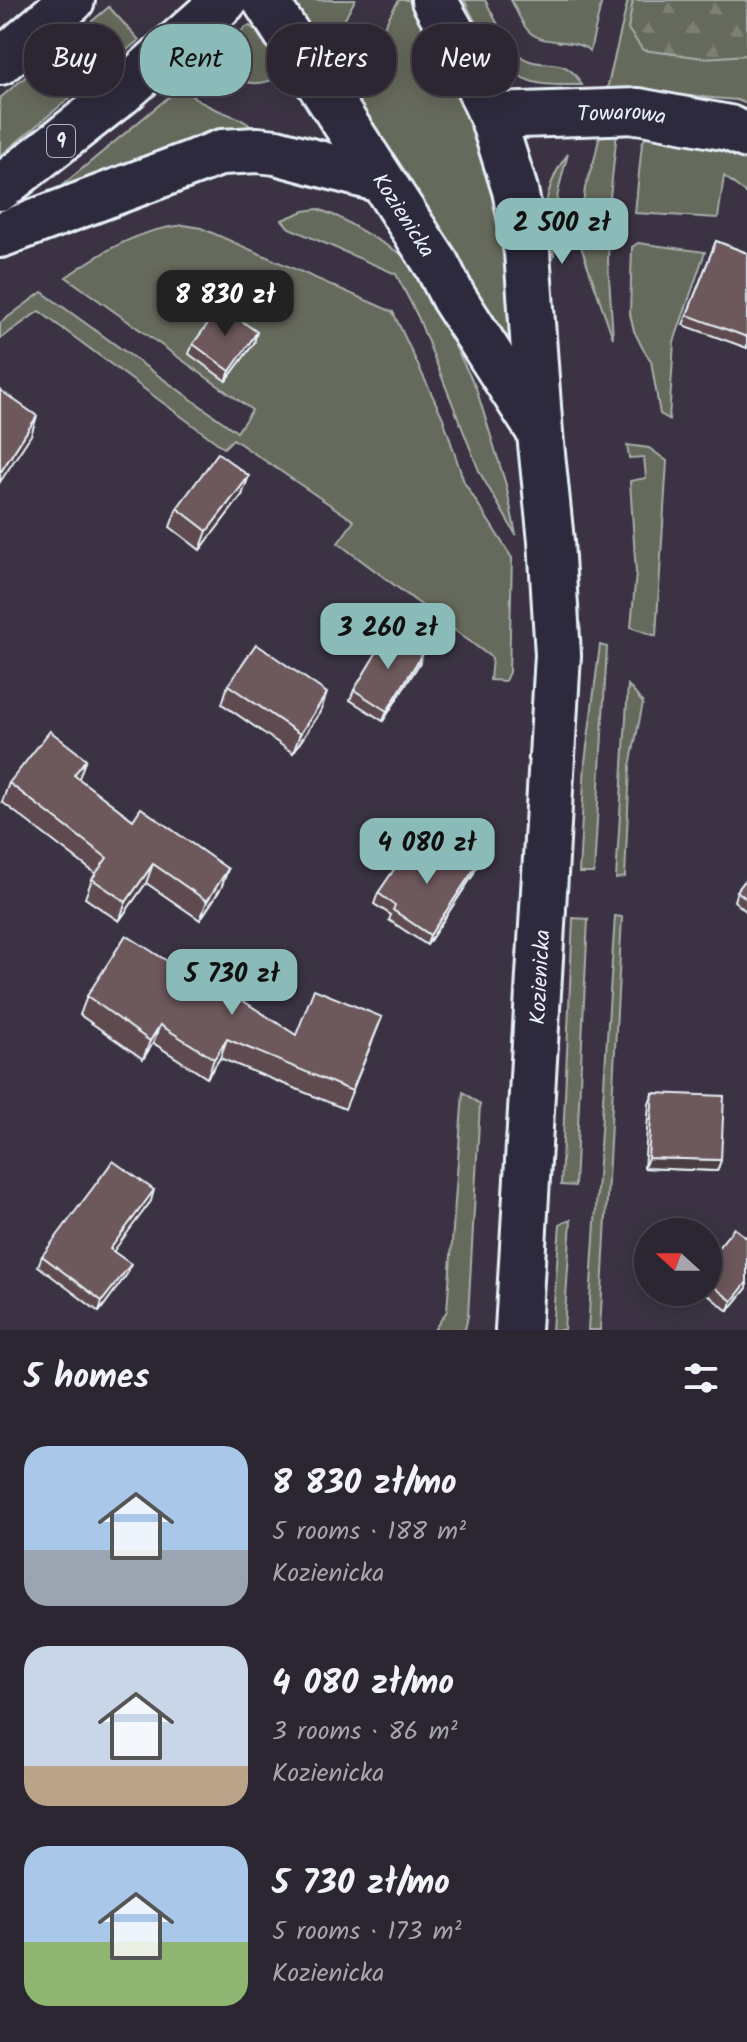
<!DOCTYPE html>
<meta charset="utf-8">
<style>
:root{--surface:#2c2632;--page:#342e3a;--text:#f1f3f6;--muted:#a6a5ac;--line:#48434d;--accent:#8bbbb9}
body{margin:0;font-family:Kalam,sans-serif;background:var(--page);color:var(--text);height:100vh;display:flex;flex-direction:column;font-size:30px;white-space:nowrap}
*{box-sizing:border-box;margin:0}
p{font-size:26px;color:var(--muted)}
.icon{flex:none;width:44px;height:44px;fill:none;stroke:currentColor;stroke-width:2;stroke-linecap:round;stroke-linejoin:round}
.map{position:relative;height:1330px;overflow:hidden}
.details{display:flex;flex-direction:column;background:var(--surface);flex:1}
.details>*{flex:none}
.banner{position:absolute;left:24px;top:24px;width:700px;height:72px;display:flex;gap:16px}
.needle{width:52px;rotate:291deg}
.buttons{position:absolute;left:634px;top:1218px;display:grid;gap:16px}
.buttons a{display:grid;place-items:center;width:88px;height:88px;border-radius:50%;background:var(--surface);box-shadow:0 4px 20px #0003,0 0 0 2px var(--line);font-size:40px}
.price{position:absolute;translate:-50% -68px;padding:0 18px;border-radius:16px;background:var(--accent);color:#111;font-size:26px;line-height:52px;filter:drop-shadow(0 2px 4px #0008)}
.price::after{content:'';position:absolute;left:50%;top:48px;width:24px;height:18px;margin-left:-12px;background:inherit;clip-path:polygon(0 0,100% 0,50% 100%)}
.price.selected{background:#222;color:#fff}
ul{padding:0;list-style:none}
li{display:flex;align-items:center;gap:24px;height:200px;padding:0 24px}
li span{display:grid;place-items:center;flex:none;width:224px;height:160px;border-radius:24px;color:#555}
li>.icon{margin-inline-start:auto}
span .icon{width:96px;height:96px;fill:#fffc;stroke-width:1}
li b{font-size:34px}
h2{display:flex;justify-content:space-between;align-items:center;height:96px;padding:0 24px;font-size:34px}
.pill{padding:0 28px;border-radius:32px;background:var(--surface);box-shadow:0 4px 20px #0003,0 0 0 2px var(--line);font-size:28px;line-height:72px}
.pill.selected{background:var(--accent);color:#111}
.map>svg:first-child{display:block}
.grass{fill:#666a5b;stroke:#a7aeaa;stroke-width:2}
.forest{fill:url(#forest-firs);stroke:#a7aeaa;stroke-width:2}
.lines{fill:none;stroke-linecap:round;stroke-linejoin:round}
.street-casing{stroke:#e8f1f8;stroke-width:50}
.secondary-casing{stroke:#e8f1f8;stroke-width:50}
.primary-casing{stroke:#e8f1f8;stroke-width:50}
.street{stroke:#2f2a3d;stroke-width:44}
.secondary{stroke:#2f2a3d;stroke-width:44}
.primary{stroke:#2f2a3d;stroke-width:44}
.wall{fill:#5e4c4f;stroke:#e8f1f8;stroke-width:2}
.shaded-wall{fill:#4c3e40;stroke:#e8f1f8;stroke-width:2}
.building{fill:#6d585c;stroke:#e8f1f8;stroke-width:2}
.labels{text-anchor:middle;stroke-width:6;stroke-linejoin:round;paint-order:stroke}
.shield{fill:#2f2a3d;stroke:#b0b5c0;stroke-width:2}
.shield-label{font-size:20px;font-weight:bold;fill:#e8f1f8}
.street-label{font-size:22px;fill:#e8f1f8;stroke:#2f2a3d}
</style>
<div class="map">
<svg width="747" height="1330" viewBox="0 0 747 1330">
<defs>
<pattern id="forest-firs" width="22" height="20" patternUnits="userSpaceOnUse" patternTransform="scale(2)"><rect width="22" height="20" fill="#666a5b"/><path d="M5 1l3.5 6h-7zM16 11l3.5 6h-7z" fill="#7c8073"/></pattern>
</defs>
<rect width="100%" height="100%" fill="#3b3343"/>
<filter id="ink" filterUnits="userSpaceOnUse"><feTurbulence type="fractalNoise" baseFrequency=".0125" numOctaves="2"/><feDisplacementMap in="SourceGraphic" scale="16" xChannelSelector="R" yChannelSelector="G"/><feConvolveMatrix kernelMatrix="1 2 1 2 8 2 1 2 1" color-interpolation-filters="sRGB"/></filter>
<g filter="url(#ink)">
<g class="grass">
<polygon points="289,0 355,0 333,41 322,50"/>
<path d="M399,0H409L463,104L484,168L500,227L528,414L487,314L448,240L344,83C373,60 379,30 399,0Z"/>
<path d="M464,0H485C494,16 505,42 518,54C541,74 563,50 582,85C568,85 552,86 538,83C496,74 482,33 464,0Z"/>
<path d="M511,0H602L590,51C572,36 540,48 526,28C520,20 516,9 511,0Z"/>
<polygon points="628,0 747,0 747,104 737,100 713,98 607,89"/>
<polygon points="109,7 139,40 0,156 0,98"/>
<path d="M250,26L256,31L284,74C255,92 233,82 212,58L246,27Z"/>
<path d="M182,86C191,96 201,103 213,108C230,116 238,115 253,128L228,130L36,207Z"/>
<polygon points="659,131 747,152 747,194 724,176 718,218 635,213 642,143 646,137"/>
<polygon points="617,132 610,197 608,262 613,338 579,241 585,188 595,157 600,134"/>
<path d="M568,154C557,191 552,217 554,256C551,251 548,244 547,238C539,211 551,175 568,154Z"/>
<polygon points="318,209 338,217 408,258 433,302 476,388 506,485 516,535 480,473 418,317 396,274 289,228 282,220 304,211"/>
<path d="M184,225L201,228L393,312L443,418L464,482L512,558L509,672L505,681L490,680L492,658L338,543L354,521L233,439L224,448L39,311L0,339V323L42,292L237,432L252,410L66,277C102,252 139,229 184,225Z"/>
<polygon points="638,243 705,252 674,342 669,419 660,414 651,361 643,349 634,331 630,314 632,247"/>
<polygon points="627,445 649,448 667,461 656,636 631,627 636,573 630,481 646,478 644,457 629,458"/>
<polygon points="600,645 607,647 594,873 579,873 585,762"/>
<polygon points="628,685 643,703 630,766 625,877 616,879"/>
<polygon points="615,916 622,917 600,1330 588,1330"/>
<polygon points="573,918 588,919 575,1186 561,1185"/>
<polygon points="463,1092 480,1104 468,1316 465,1330 434,1330 447,1311"/>
<polygon points="571,1220 564,1330 552,1330 560,1224"/>
</g>
<polygon class="forest" points="633,0 747,0 747,55 704,58 643,50 628,29"/>
<g class="lines">
<defs>
<g id="street">
<path id="s1" d="M492,116L638,111L729,128L747,136"/>
</g>
<g id="secondary">
<path id="s2" d="M265,0L437,265L453,297L537,428"/>
<polyline points="434,0 461,48 492,116 515,190 527,252 540,434 551,541 558,655 518,1330"/>
</g>
<g id="primary">
<polyline points="0,62 72,0"/>
<polyline points="0,188 121,93 225,0"/>
<polyline points="0,235 222,152 257,150 276,152 381,180"/>
</g>
</defs>
<use href="#street" class="street-casing"/>
<use href="#secondary" class="secondary-casing"/>
<use href="#primary" class="primary-casing"/>
<use href="#street" class="street"/>
<use href="#secondary" class="secondary"/>
<use href="#primary" class="primary"/>
</g>
<g class="wall">
<polygon points="716,241 747,253 747,348 683,325"/>
<polygon points="254,343 226,381 189,354 193,344"/>
<polygon points="242,495 200,550 170,527 177,508"/>
<polygon points="419,664 383,721 350,700 354,690"/>
<polygon points="228,685 320,712 293,753 222,704"/>
<polygon points="78,779 133,820 228,869 221,888 200,920 146,883 119,921 85,898 92,879 96,874 2,802 9,783"/>
<polygon points="424,864 477,865 473,875 427,945 389,920 391,915 374,904 378,893"/>
<polygon points="747,878 747,912 734,901 737,891"/>
<polygon points="202,983 296,1035 382,1017 345,1109 220,1058 207,1078 153,1043 143,1059 80,1015 87,996"/>
<polygon points="653,1093 721,1160 717,1171 644,1168 649,1104"/>
<polygon points="151,1201 113,1251 127,1274 99,1312 38,1266 42,1256"/>
<polygon points="747,1238 747,1288 728,1311 704,1292 708,1292 708,1260"/>
</g>
<g class="shaded-wall">
<polygon points="257,332 254,343 226,381 230,371"/>
<polygon points="37,416 31,435 0,482 0,473"/>
<polygon points="249,476 242,495 200,550 207,531"/>
<polygon points="423,653 419,664 383,721 387,711"/>
<polygon points="327,693 320,712 293,753 300,734"/>
<polygon points="86,759 79,778 67,794 74,775"/>
<polygon points="153,864 146,883 119,921 126,902"/>
<polygon points="477,865 473,875 427,945 430,935"/>
<polygon points="228,869 221,888 200,920 207,901"/>
<polygon points="160,1025 153,1043 143,1059 150,1041"/>
<polygon points="227,1039 220,1058 207,1078 214,1059"/>
<polygon points="648,1158 721,1160 717,1171 644,1168"/>
<polygon points="154,1190 151,1201 107,1260 110,1249"/>
<polygon points="131,1264 127,1274 99,1312 102,1301"/>
<polygon points="747,1282 747,1288 728,1311 732,1301"/>
</g>
<g class="building">
<polygon points="716,241 747,253 747,337 687,315"/>
<polygon points="221,306 257,332 230,371 193,344"/>
<polygon points="0,390 37,416 0,473"/>
<polygon points="218,453 249,476 207,531 177,508"/>
<polygon points="389,632 423,653 387,711 354,690"/>
<polygon points="256,644 327,693 300,734 228,685"/>
<polygon points="50,731 86,759 74,775 133,820 141,808 228,869 207,901 153,864 126,902 92,879 107,858 9,783"/>
<polygon points="439,841 477,865 430,935 393,910 395,905 378,893 406,852 424,864"/>
<polygon points="747,878 747,899 737,891"/>
<polygon points="126,935 202,983 206,977 296,1035 314,989 382,1017 352,1091 227,1039 214,1059 160,1025 150,1041 87,996"/>
<polygon points="653,1093 724,1096 721,1160 648,1158"/>
<polygon points="113,1161 154,1190 110,1249 131,1264 102,1301 42,1256"/>
<polygon points="734,1228 747,1238 747,1282 732,1301 708,1282 708,1260"/>
</g>
</g>
<g class="labels">
<rect class="shield" x="47" y="125" width="28" height="32" rx="6"/>
<g class="shield-label">
<text x="61" y="148">9</text>
</g>
<g class="street-label">
<text dy="8" stroke="none"><textPath href="#s1" startOffset="130">Towarowa</textPath></text>
<text dy="8" stroke="none"><textPath href="#s2" startOffset="256">Kozienicka</textPath></text>
<text transform="translate(539 977) rotate(-87)" y="8">Kozienicka</text>
</g>
</g>
</svg>
<div class="buttons">
<a><svg class="needle" viewBox="-14 -14 28 28"><path d="M0-13l5 13h-10z" fill="#e53935"/><path d="M0 13l5-13h-10z" fill="#a6a5ac"/></svg></a>
</div>
<b class="price" style="left:562px;top:266px">2 500 zł</b>
<b class="price selected" style="left:225px;top:338px">8 830 zł</b>
<b class="price" style="left:388px;top:671px">3 260 zł</b>
<b class="price" style="left:427px;top:886px">4 080 zł</b>
<b class="price" style="left:232px;top:1017px">5 730 zł</b>
<div class="banner">
<a class="pill">Buy</a>
<a class="pill selected">Rent</a>
<a class="pill">Filters</a>
<a class="pill">New</a>
</div>
</div>
<section class="details">
<h2>5 homes<svg class="icon" aria-label="filters" viewBox="0 0 24 24"><path d="M4 7h16M4 17h16"/><circle cx="9" cy="7" r="2"/><circle cx="15" cy="17" r="2"/></svg></h2>
<ul>
<li><span style="background:linear-gradient(#a9c7e8 65%,#9aa5b1 0)"><svg class="icon" aria-label="home" viewBox="0 0 24 24"><path d="M3 11l9-7 9 7M6 9v11h12V9"/></svg></span><div><b>8 830 zł/mo</b><p>5 rooms · 188 m²</p><p>Kozienicka</p></div></li>
<li><span style="background:linear-gradient(#c9d6e8 75%,#b9a48a 0)"><svg class="icon" aria-label="home" viewBox="0 0 24 24"><path d="M3 11l9-7 9 7M6 9v11h12V9"/></svg></span><div><b>4 080 zł/mo</b><p>3 rooms · 86 m²</p><p>Kozienicka</p></div></li>
<li><span style="background:linear-gradient(#a9c7e8 60%,#8fb573 0)"><svg class="icon" aria-label="home" viewBox="0 0 24 24"><path d="M3 11l9-7 9 7M6 9v11h12V9"/></svg></span><div><b>5 730 zł/mo</b><p>5 rooms · 173 m²</p><p>Kozienicka</p></div></li>
</ul>
</section>
